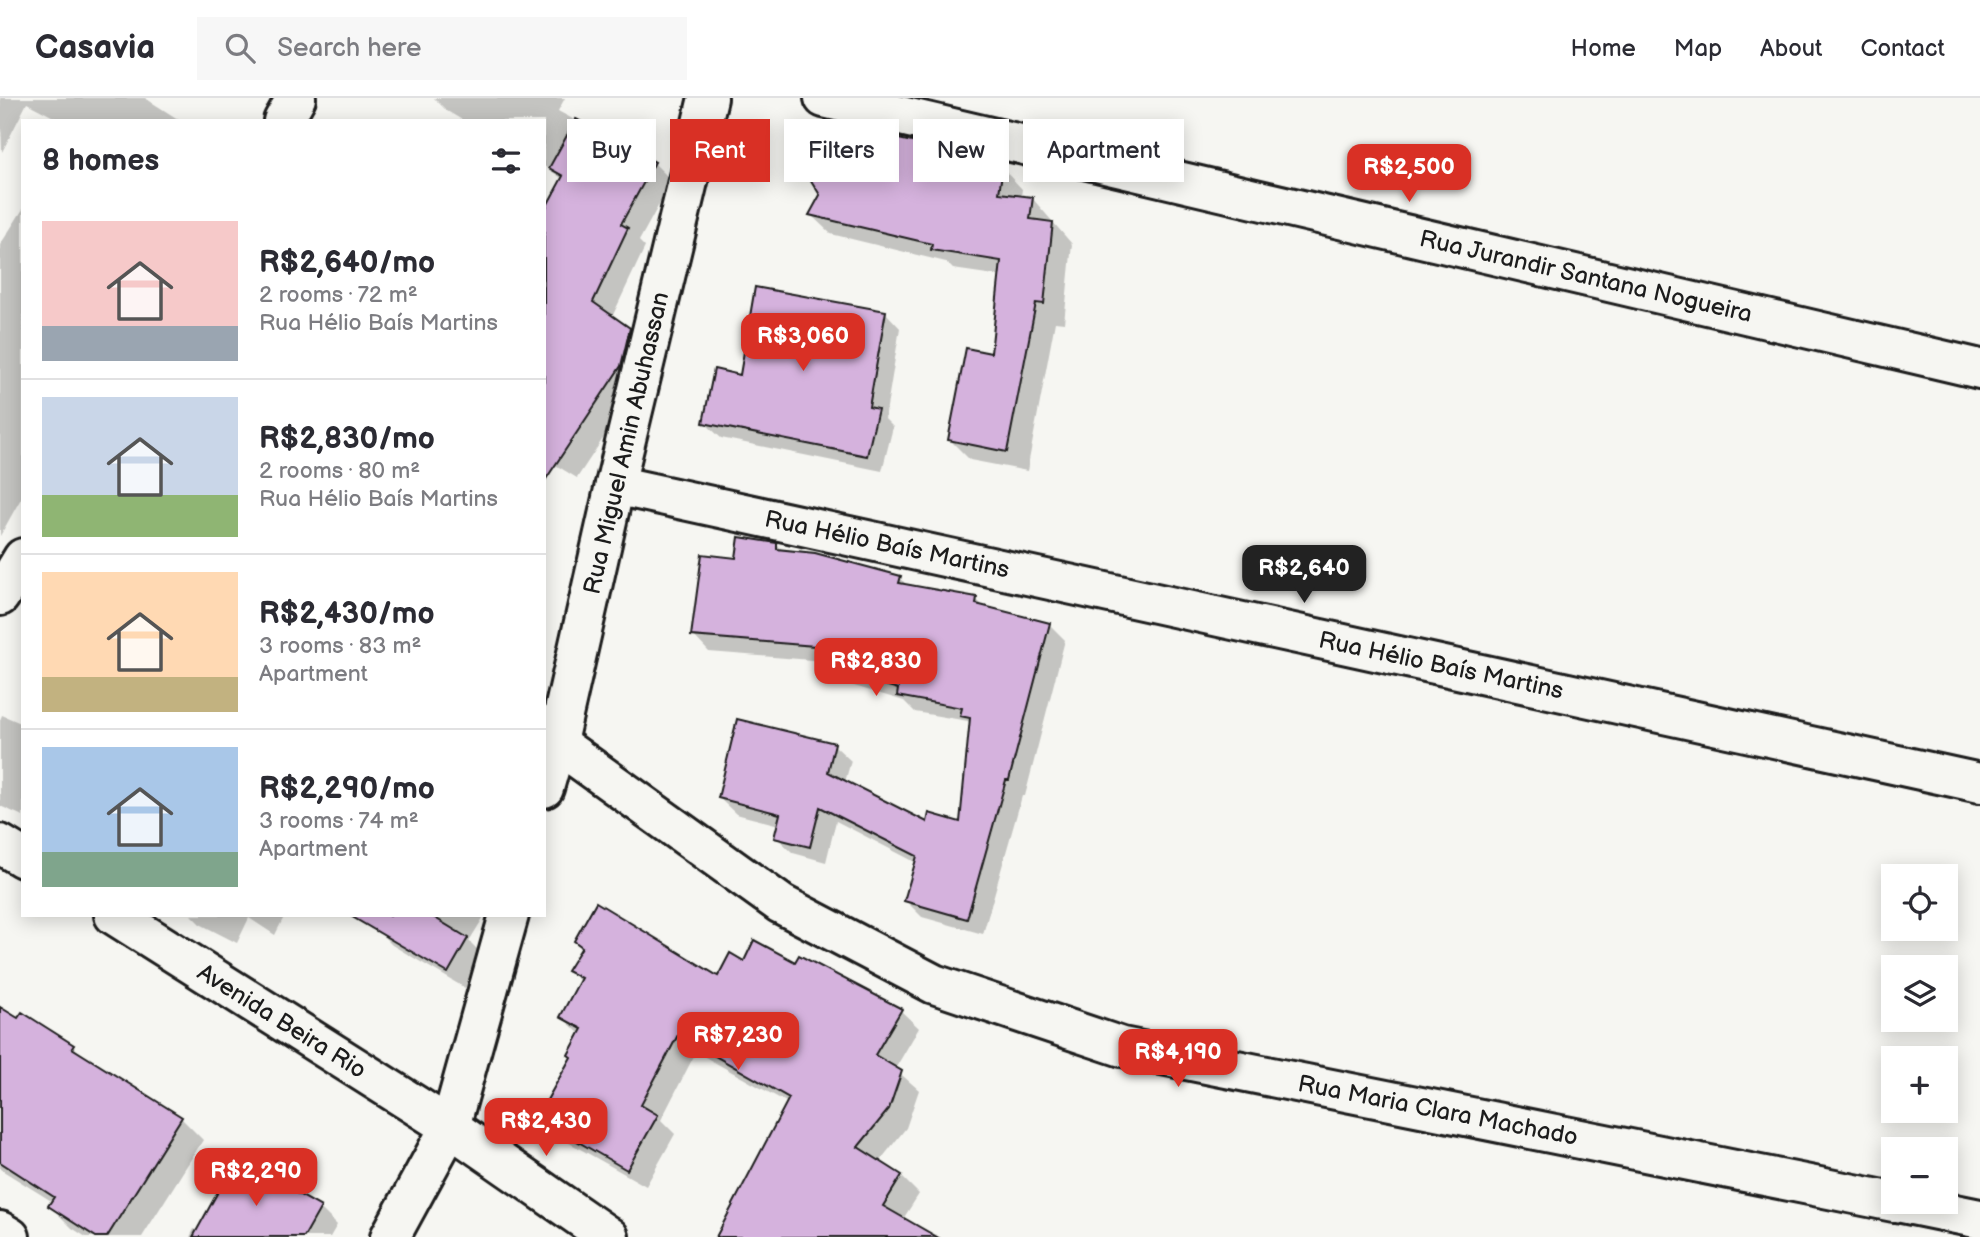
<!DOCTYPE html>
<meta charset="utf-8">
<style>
:root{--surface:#fff;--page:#f7f7f7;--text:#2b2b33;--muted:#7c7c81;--line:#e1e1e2;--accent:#d93025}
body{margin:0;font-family:"Balsamiq Sans",sans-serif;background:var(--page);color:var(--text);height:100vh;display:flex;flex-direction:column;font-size:26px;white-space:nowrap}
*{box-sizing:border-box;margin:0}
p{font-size:23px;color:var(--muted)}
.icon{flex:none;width:38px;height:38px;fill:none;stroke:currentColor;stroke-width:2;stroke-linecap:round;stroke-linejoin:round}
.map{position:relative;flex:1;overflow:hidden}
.sheet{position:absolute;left:21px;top:21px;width:525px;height:798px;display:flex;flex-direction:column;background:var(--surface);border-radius:0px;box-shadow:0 4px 18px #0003}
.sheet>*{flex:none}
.top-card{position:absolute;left:567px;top:21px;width:665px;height:63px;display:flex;gap:14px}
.tools{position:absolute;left:1881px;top:766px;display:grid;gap:14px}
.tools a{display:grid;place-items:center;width:77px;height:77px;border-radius:0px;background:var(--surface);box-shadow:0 4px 18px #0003;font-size:35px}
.price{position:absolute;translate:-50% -60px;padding:0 16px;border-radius:14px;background:var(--accent);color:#fff;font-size:23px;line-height:46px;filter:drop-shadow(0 2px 4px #0008)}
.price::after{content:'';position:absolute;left:50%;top:42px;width:21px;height:16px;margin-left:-10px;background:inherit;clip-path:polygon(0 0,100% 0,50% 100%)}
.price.on{background:#222;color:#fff}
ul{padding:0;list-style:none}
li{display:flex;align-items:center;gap:21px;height:175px;padding:0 21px}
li+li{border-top:2px solid var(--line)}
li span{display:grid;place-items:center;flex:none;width:196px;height:140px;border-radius:0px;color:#555}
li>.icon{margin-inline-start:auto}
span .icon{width:84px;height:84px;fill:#fffc;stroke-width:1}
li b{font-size:30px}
h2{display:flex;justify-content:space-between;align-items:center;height:84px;padding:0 21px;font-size:30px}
.chip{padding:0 24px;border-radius:0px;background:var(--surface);box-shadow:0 4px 18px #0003;font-size:24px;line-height:63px}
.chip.on{background:var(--accent);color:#fff}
header{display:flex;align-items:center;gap:42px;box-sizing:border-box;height:98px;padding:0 35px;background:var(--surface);border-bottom:2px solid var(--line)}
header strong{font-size:33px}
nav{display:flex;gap:38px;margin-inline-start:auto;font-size:24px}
.search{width:490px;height:63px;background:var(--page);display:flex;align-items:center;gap:18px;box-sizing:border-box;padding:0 24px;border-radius:0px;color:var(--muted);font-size:26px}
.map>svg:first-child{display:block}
.shadow{fill:#0003}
.building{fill:#d5b2dd;stroke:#1c1c1c;stroke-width:2}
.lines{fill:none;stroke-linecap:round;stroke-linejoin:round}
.minor-casing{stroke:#1c1c1c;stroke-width:44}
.secondary-casing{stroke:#1c1c1c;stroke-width:44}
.minor{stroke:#f6f6f2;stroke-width:38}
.secondary{stroke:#f6f6f2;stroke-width:38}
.labels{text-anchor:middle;stroke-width:5;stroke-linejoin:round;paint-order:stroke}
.street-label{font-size:24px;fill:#1c1c1c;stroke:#f6f6f2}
</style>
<header>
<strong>Casavia</strong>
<div class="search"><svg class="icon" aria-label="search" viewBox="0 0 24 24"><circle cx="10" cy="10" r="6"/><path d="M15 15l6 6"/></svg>Search here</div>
<nav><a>Home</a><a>Map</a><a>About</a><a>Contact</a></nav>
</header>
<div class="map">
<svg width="1980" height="1139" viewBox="0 0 1980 1139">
<rect width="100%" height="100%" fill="#f6f6f2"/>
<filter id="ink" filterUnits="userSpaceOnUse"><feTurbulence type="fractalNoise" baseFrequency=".0143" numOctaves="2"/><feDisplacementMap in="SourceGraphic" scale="14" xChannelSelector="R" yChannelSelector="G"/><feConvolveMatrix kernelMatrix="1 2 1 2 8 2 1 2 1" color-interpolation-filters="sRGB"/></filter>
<g filter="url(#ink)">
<g class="shadow">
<polygon points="0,0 145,0 181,23 61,23 27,5 2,54"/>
<polygon points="434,0 565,0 558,13 654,65 672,83 639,143 645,149 612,219 629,231 647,249 639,286 577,380 544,360 563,81 544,68 544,23 464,23 447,13"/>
<polygon points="934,51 944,61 1003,71 1022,91 1021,99 1032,100 1072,146 1064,225 1055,224 1027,373 970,362 950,342 992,257 1001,178 953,171 946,164 831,136 811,117"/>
<polygon points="23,111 23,397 0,438 0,147"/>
<polygon points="885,214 900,230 885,321 893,329 882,373 721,340 705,325"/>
<polygon points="777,446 784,454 900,480 909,489 976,501 985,510 1049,526 1065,542 1025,698 1022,698 983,836 922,819 906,803 917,765 836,723 826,764 793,755 776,739 779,727 736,716 719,700 834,647 851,663 845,684 928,727 962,726 971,627 968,623 915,614 904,603 851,587 835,571 837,564 709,554 693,537 737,462"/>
<polygon points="2,617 23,626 23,718 0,708 0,622"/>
<polygon points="191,817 285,817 275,837 249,820 237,845 200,826"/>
<polygon points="384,817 485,817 469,843 484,858 465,890 392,847 376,831"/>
<polygon points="744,865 796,866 901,913 919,930 895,971 919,992 906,1030 879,1064 901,1078 919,1096 903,1121 934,1139 718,1139 788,1005 696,954 661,1022 675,1036 646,1088 557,1038 539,1020 573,959 581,937 562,919 581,884 569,873 719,880"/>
<polygon points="0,911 73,948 84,959 181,1020 203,1042 142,1139 86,1139 72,1130 50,1108 53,1104 0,1071"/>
<polygon points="320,1110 337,1127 330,1139 190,1139 194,1131 198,1133"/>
</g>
<g class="building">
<polygon points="576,21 655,64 621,126 628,130 593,204 630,230 621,268 544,384 544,113 563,78 549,70"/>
<polygon points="890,39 934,49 933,58 1003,69 999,95 1033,99 1030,121 1053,124 1044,206 1036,205 1007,354 948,342 966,250 991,255 1001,163 931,152 932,146 809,117 820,97 804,71 849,41 886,45"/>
<polygon points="755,189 886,213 869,309 878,311 867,358 703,325 714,271 740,277"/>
<polygon points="739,439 777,445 777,451 815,455 901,478 899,485 977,499 976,506 1050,525 1009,682 1006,682 967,821 904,803 917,758 820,709 810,749 774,740 780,716 718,700 737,621 835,645 828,674 927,724 929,715 960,724 970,620 960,618 962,610 897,598 898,591 833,571 839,550 691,538 702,456 736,460"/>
<polygon points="596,804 718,878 730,855 744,863 754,842 795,864 799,857 902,911 875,957 902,973 889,1011 858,1049 902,1077 883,1108 937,1139 716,1139 789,1000 678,937 641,1007 658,1017 627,1072 537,1020 571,959 568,957 582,931 560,919 581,880 567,873 582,849 574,843"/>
<polygon points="349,817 430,817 468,840 448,875"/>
<polygon points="0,909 18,920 22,914 74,947 72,950 182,1019 107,1139 96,1139 48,1108 54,1099 0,1064"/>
<polygon points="236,1061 321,1109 304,1139 193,1139"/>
</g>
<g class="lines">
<defs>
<g id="minor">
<polyline points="824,0 1980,271"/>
<polyline points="283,23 296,0"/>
<polyline points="615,387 1980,685"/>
<polyline points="0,498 23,460"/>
<polyline points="544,636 781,806 934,886 1122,949 1894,1104"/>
<polyline points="544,690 557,644 615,387 708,0"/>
<polyline points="0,746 23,760"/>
<polyline points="114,817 450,1029 609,1139"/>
<polyline points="1897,1104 1980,1121"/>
<polyline points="390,1139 450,1029 509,817"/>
</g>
<polyline id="secondary" points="0,1133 10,1139"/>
</defs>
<use href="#minor" class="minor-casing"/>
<use href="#secondary" class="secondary-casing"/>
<use href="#minor" class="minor"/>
<use href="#secondary" class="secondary"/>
</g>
</g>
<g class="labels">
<g class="street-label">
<text transform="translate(1586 178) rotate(13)" y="8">Rua Jurandir Santana Nogueira</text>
<text transform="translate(626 345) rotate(-77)" y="8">Rua Miguel Amin Abuhassan</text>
<text transform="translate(887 446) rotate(12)" y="8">Rua Hélio Baís Martins</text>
<text transform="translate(1441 567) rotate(12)" y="8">Rua Hélio Baís Martins</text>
<text transform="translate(282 923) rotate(32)" y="8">Avenida Beira Rio</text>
<text transform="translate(1438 1012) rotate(11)" y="8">Rua Maria Clara Machado</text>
</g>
</g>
</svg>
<div class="tools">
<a><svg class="icon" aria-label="locate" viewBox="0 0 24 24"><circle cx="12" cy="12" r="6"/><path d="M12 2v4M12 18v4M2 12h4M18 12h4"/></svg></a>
<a><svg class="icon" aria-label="layers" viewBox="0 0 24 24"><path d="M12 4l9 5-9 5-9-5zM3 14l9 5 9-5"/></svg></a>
<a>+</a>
<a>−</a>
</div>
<b class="price" style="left:1409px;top:106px">R$2,500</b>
<b class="price" style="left:803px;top:275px">R$3,060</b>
<b class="price on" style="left:1304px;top:507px">R$2,640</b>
<b class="price" style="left:876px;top:600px">R$2,830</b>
<b class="price" style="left:738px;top:974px">R$7,230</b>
<b class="price" style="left:1178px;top:991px">R$4,190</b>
<b class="price" style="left:546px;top:1060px">R$2,430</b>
<b class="price" style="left:256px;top:1110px">R$2,290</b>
<div class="top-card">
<a class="chip">Buy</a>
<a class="chip on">Rent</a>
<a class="chip">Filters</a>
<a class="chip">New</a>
<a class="chip">Apartment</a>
</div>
<section class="sheet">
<h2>8 homes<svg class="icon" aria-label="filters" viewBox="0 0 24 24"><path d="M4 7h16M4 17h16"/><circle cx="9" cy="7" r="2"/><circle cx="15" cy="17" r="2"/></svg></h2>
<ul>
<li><span style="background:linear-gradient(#f6c9c9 75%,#9aa5b1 0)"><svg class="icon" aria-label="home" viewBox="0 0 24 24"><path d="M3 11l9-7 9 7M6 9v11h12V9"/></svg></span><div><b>R$2,640/mo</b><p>2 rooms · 72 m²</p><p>Rua Hélio Baís Martins</p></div></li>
<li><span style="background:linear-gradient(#c9d6e8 70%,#8fb573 0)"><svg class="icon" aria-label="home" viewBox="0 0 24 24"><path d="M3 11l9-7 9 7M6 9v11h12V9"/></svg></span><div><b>R$2,830/mo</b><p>2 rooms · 80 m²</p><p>Rua Hélio Baís Martins</p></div></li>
<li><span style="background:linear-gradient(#ffd9b3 75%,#c2b280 0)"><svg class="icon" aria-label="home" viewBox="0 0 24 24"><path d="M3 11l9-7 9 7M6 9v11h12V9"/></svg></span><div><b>R$2,430/mo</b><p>3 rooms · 83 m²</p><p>Apartment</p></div></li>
<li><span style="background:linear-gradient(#a9c7e8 75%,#7fa58c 0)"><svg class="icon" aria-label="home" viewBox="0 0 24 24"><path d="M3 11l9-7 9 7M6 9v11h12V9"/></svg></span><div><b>R$2,290/mo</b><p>3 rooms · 74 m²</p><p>Apartment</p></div></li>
</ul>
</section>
</div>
